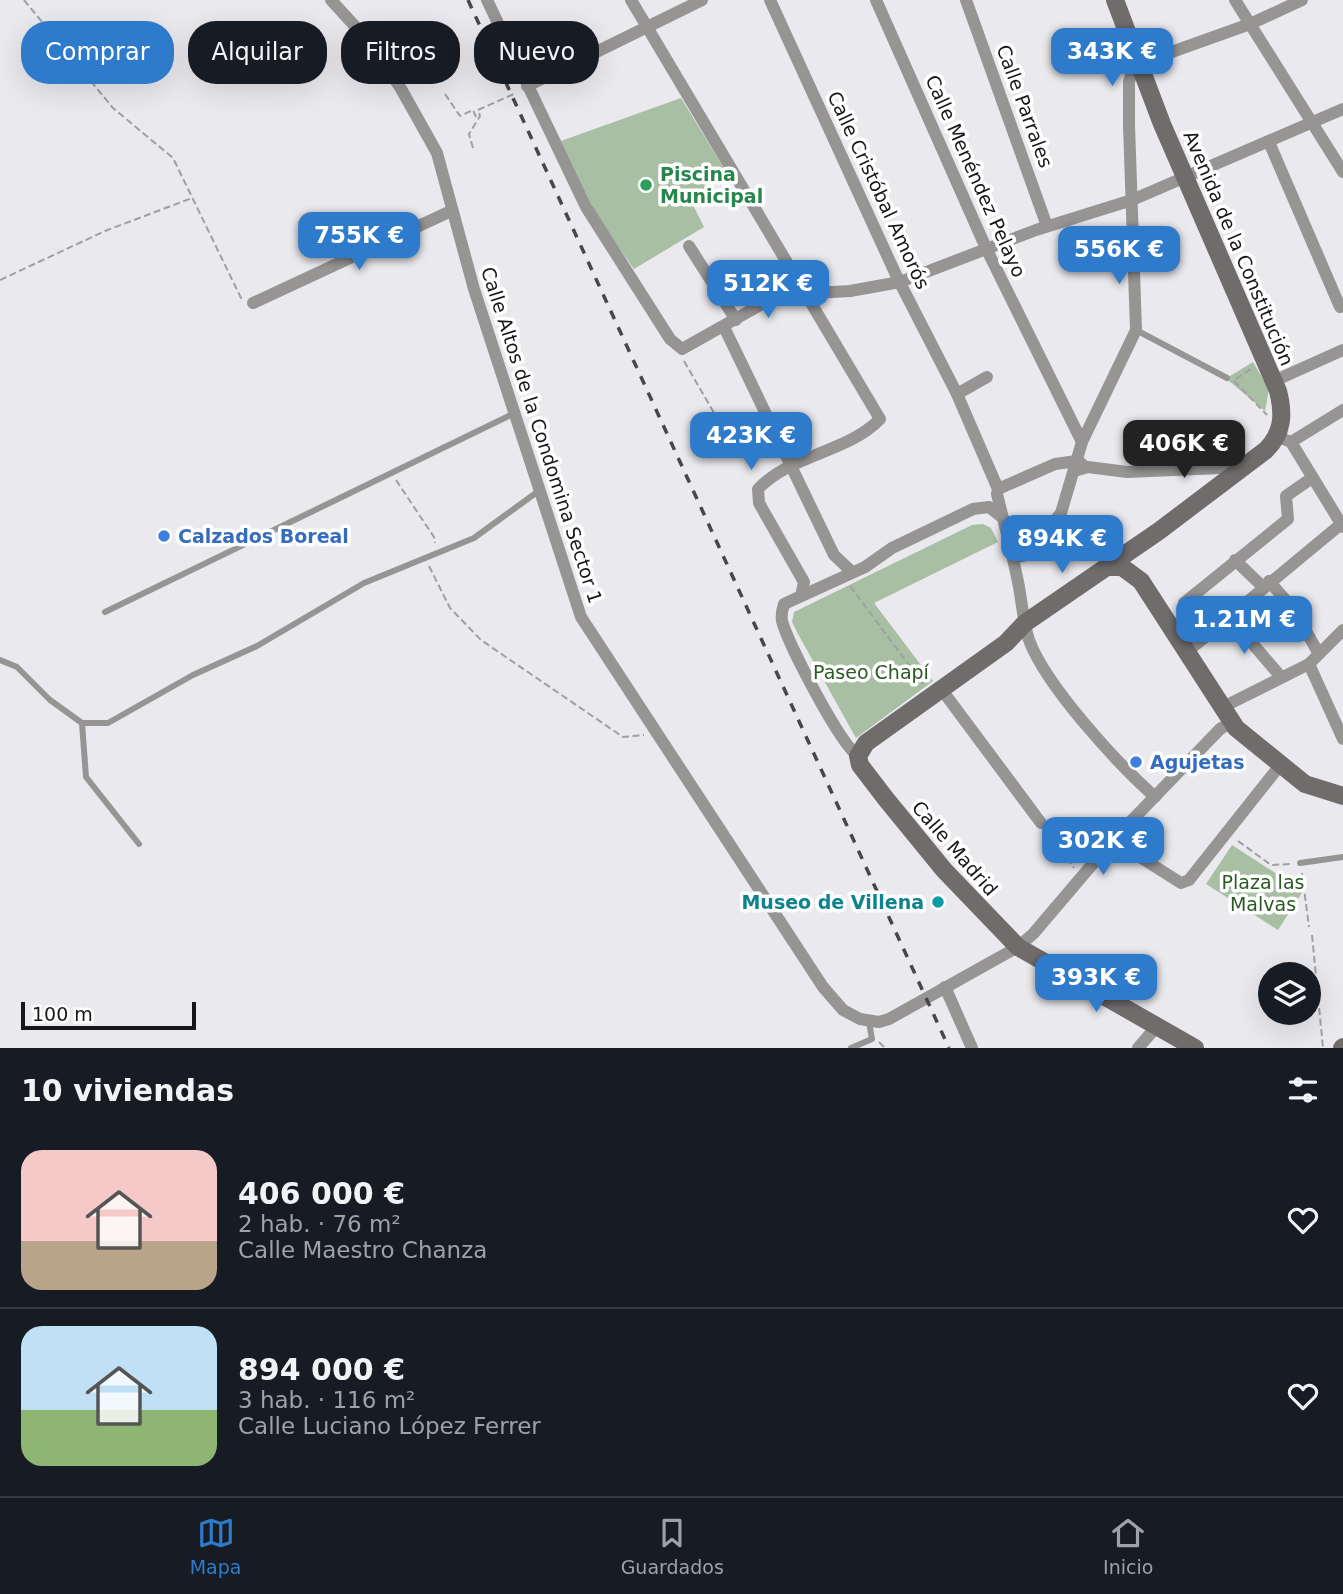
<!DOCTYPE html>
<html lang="es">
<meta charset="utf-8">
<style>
:root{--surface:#171b24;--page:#20242c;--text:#f1f3f6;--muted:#9ea1a6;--line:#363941;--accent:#2f7bcb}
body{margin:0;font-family:"DejaVu Sans",sans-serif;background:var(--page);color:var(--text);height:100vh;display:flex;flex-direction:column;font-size:26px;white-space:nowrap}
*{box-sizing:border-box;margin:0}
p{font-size:23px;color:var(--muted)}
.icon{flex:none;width:38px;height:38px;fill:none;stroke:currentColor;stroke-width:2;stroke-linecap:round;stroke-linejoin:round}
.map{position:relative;height:1048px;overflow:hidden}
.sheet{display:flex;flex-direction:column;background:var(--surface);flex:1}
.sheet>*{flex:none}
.guide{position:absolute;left:21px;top:21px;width:700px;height:63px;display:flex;gap:14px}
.tools{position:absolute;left:1258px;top:962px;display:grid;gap:14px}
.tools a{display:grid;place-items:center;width:63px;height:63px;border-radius:50%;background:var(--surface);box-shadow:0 7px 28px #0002;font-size:35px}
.scale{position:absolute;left:21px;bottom:18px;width:175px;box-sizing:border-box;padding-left:7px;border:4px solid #171718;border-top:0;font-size:19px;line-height:24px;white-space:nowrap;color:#171718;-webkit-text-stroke:5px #fff;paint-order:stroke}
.price{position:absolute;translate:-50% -60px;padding:0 16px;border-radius:14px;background:var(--accent);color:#fff;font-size:23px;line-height:46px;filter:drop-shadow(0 2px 4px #0008)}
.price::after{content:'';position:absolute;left:50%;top:42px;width:21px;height:16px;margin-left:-10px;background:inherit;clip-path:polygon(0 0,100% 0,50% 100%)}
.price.current{background:#222;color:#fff}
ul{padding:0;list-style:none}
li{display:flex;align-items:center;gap:21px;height:175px;padding:0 21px}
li+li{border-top:2px solid var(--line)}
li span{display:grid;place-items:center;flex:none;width:196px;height:140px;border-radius:21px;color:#555}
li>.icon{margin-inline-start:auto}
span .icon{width:84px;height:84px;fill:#fffc;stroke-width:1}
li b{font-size:30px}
h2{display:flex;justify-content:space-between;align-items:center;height:84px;padding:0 21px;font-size:30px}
.pill{padding:0 24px;border-radius:28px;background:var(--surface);box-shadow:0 7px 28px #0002;font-size:24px;line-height:63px}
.pill.current{background:var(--accent);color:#fff}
.tab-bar{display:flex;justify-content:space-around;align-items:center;height:98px;border-top:2px solid var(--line);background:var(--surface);font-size:19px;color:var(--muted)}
.tab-bar a{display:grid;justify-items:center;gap:4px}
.tab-bar .current{color:var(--accent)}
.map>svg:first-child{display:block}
.green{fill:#a8bfa4}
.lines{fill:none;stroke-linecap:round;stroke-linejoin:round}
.path{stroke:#a0a0a3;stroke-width:2;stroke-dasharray:7 3.5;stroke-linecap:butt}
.lane{stroke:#979494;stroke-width:6}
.street{stroke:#979494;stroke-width:12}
.secondary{stroke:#6f6c6b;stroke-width:18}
.rail{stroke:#474648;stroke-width:3.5;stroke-dasharray:9 9;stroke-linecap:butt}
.leisure-dot{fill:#2e9e5b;stroke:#fff;stroke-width:2.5}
.shop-dot{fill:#3f7fe0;stroke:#fff;stroke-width:2.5}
.culture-dot{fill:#0f9aa8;stroke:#fff;stroke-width:2.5}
.labels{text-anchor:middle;stroke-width:7;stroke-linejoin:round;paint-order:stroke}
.street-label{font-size:19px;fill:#171718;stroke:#fff}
.leisure-label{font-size:19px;font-weight:bold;fill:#27864d;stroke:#fff;text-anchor:start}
.shop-label{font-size:19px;font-weight:bold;fill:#366cbe;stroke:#fff;text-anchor:start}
.park-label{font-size:19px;fill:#2a5923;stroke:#fff}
.culture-label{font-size:19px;font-weight:bold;fill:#0d838f;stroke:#fff;text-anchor:end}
</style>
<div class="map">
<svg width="1343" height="1048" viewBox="0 0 1343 1048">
<rect width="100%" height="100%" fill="#eae9ee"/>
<g class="green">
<polygon points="681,98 728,175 689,197 704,227 634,269 598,218 561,141"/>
<polygon points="1253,362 1269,389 1265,411 1229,381 1230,376"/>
<polygon points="983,524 991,528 998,542 874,603 933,681 856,738 798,634 792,622 794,612 972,525"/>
<polygon points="1232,845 1303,891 1278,930 1206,884"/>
</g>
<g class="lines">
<g class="path">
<polyline points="24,0 113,108 173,158 242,300"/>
<polyline points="445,94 460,116 473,110 476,117"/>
<polyline points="473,148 469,134 480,116 478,110 516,93"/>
<polyline points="0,280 105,231 192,198"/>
<polyline points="684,361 717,418 759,430"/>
<polyline points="1236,379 1252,368"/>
<polyline points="1234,381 1267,415"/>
<polyline points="396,480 434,537 435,543"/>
<polyline points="1070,520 1091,535"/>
<polyline points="429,566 450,608 481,640 623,737 644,735"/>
<polyline points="850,586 924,685"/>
<polyline points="1048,833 1074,868"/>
<polyline points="1238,841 1271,865 1291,864"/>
<polyline points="1302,873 1309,927"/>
<polyline points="1312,935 1323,1048"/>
<polyline points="879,1042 885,1048"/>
</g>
<g class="lane">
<polyline points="1136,330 1227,378"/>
<polyline points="105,612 515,413"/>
<polyline points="0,660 17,667 50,700 82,723 108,723 193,675 257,646 364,583 474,538 540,490"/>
<polyline points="82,723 86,777 139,844"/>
<polyline points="1300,863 1343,857"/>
<polyline points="851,1048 872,1039 869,1022"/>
</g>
<g class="street">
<polyline points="331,0 363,35 400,87 437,153 474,289 581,617 823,987 843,1010 860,1019 879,1022 889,1019 1018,947 1033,934 1113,840 1220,729 1232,722"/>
<polyline points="487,0 586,207 670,339 682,349 778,295 850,291 900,282 1036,230 1132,200 1343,109"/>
<path d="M631,0L880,419C847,453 791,454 758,489L759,503L804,582L801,596"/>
<path d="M770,0L897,277L957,394L998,489L997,494C1004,523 1012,552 1018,582C1022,601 1023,622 1029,640C1046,686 1117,763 1155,797"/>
<polyline points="876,0 986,248 1082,442"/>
<polyline points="966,0 1047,226"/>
<polyline points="1235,0 1343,172"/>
<polyline points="1138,64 1250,24 1302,0"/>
<polyline points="527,86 702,0"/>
<polyline points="1269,142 1340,307 1343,306"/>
<polyline points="689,246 736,320"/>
<polyline points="253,303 451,211"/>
<polyline points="724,327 834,555 852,572"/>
<polyline points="1274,381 1343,350"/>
<polyline points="957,394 987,377"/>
<polyline points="1278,437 1291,442 1343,527"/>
<polyline points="1291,442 1343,410"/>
<polyline points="1074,471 1088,467 1127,472 1244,467"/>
<polyline points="998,489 1055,464 1077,461 1082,464"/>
<polyline points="1012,552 1018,557 1027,555 1061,513 1082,442 1136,330 1129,125 1129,82 1136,59"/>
<polyline points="1235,560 1263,587"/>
<polyline points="1269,581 1294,610 1319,654"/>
<polyline points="1229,616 1281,677"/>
<polyline points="1206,637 1184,603 1288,519 1286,496 1312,478"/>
<polyline points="1187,652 1341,524"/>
<polyline points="1309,664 1343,739"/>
<polyline points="942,690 1041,823"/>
<polyline points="1223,707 1309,664 1343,630"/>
<path d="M858,756C840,744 788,644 782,621C781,615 782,610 784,604L865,567L892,548L973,509L989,507L1003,518"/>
<polyline points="1113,840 1181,883 1189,880 1281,764"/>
<polyline points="945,987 972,1048"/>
<polyline points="1138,1048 1158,1025"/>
</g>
<g class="secondary">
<path d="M1115,0L1162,124L1278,391C1284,414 1283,433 1266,450L1159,531L1025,623L1006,643L866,743L858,756L860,765L886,799L944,870L1018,947L1195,1048"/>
<polyline points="1107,567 1122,567 1141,581 1236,728 1305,784 1343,796"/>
<polyline points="1342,1048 1343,1047"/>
</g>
<polyline class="rail" points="468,0 949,1048"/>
</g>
<circle class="leisure-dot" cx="646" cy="185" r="7"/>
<g class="shop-dot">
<circle cx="164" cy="536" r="7"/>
<circle cx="1136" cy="762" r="7"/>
</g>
<circle class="culture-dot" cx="938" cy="902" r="7"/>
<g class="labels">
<g class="street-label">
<text transform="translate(1025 106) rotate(70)" y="7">Calle Parrales</text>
<text transform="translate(976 176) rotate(66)" y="7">Calle Menéndez Pelayo</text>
<text transform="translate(879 190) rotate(65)" y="7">Calle Cristóbal Amorós</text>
<text transform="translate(1239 248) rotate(67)" y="7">Avenida de la Constitución</text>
<text transform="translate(542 435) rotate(72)" y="7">Calle Altos de la Condomina Sector 1</text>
<text transform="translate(955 848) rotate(49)" y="7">Calle Madrid</text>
</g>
<g class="leisure-label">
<text x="660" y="181">Piscina<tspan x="660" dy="22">Municipal</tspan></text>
</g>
<g class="shop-label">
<text x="178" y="543">Calzados Boreal</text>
<text x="1150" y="769">Agujetas</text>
</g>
<g class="park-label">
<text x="871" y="679">Paseo Chapí</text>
<text x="1263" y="889">Plaza las<tspan x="1263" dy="22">Malvas</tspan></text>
</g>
<g class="culture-label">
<text x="924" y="909">Museo de Villena</text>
</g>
</g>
</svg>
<div class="tools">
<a><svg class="icon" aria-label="layers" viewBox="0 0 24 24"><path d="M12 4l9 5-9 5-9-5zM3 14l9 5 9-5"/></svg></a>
</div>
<div class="scale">100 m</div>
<b class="price" style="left:1112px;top:88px">343K €</b>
<b class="price" style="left:359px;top:272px">755K €</b>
<b class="price" style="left:1119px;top:286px">556K €</b>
<b class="price" style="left:768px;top:320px">512K €</b>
<b class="price" style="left:751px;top:472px">423K €</b>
<b class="price current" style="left:1184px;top:480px">406K €</b>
<b class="price" style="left:1062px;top:575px">894K €</b>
<b class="price" style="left:1244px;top:656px">1.21M €</b>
<b class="price" style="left:1103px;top:877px">302K €</b>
<b class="price" style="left:1096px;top:1014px">393K €</b>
<div class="guide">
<a class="pill current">Comprar</a>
<a class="pill">Alquilar</a>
<a class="pill">Filtros</a>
<a class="pill">Nuevo</a>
</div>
</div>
<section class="sheet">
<h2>10 viviendas<svg class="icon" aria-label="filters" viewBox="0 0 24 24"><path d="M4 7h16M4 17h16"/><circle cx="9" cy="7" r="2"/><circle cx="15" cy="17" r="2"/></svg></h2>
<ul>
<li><span style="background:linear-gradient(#f6c9c9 65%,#b9a48a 0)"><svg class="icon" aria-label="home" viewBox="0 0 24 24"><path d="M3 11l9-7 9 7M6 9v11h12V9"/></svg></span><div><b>406 000 €</b><p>2 hab. · 76 m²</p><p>Calle Maestro Chanza</p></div><svg class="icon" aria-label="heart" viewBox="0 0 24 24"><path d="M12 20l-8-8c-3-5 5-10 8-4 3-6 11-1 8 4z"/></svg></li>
<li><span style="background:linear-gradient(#bfe0f5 60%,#8fb573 0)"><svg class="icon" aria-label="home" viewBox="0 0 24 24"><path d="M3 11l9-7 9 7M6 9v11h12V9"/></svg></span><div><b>894 000 €</b><p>3 hab. · 116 m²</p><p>Calle Luciano López Ferrer</p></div><svg class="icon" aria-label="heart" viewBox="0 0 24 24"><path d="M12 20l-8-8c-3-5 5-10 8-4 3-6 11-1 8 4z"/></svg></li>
</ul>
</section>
<nav class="tab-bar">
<a class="current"><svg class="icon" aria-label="map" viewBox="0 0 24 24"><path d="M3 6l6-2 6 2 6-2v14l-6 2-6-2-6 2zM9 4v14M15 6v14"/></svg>Mapa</a>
<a><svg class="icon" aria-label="saved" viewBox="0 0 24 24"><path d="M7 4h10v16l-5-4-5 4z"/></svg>Guardados</a>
<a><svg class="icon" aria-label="home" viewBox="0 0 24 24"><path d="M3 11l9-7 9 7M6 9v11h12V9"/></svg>Inicio</a>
</nav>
